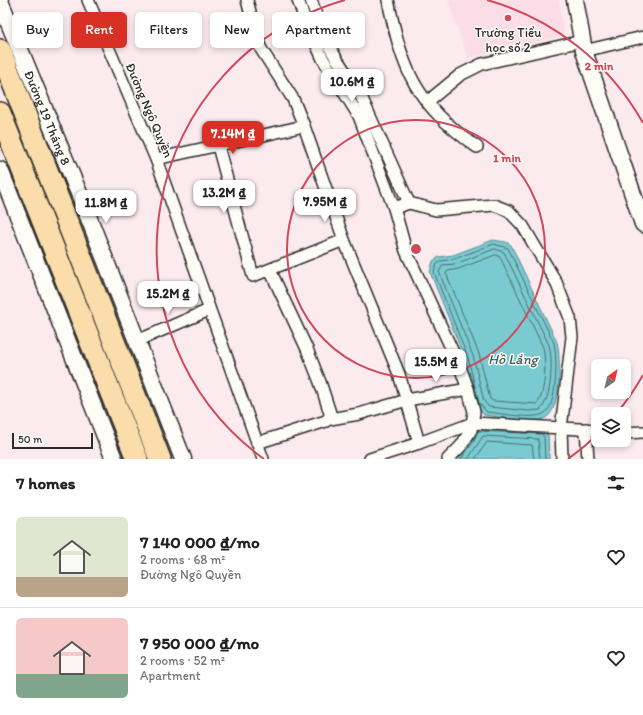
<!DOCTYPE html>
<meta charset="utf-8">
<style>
:root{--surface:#fff;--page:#f6f6f6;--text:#202124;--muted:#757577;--line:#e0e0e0;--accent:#d93025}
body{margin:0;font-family:Itim,sans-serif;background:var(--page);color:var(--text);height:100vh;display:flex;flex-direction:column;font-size:15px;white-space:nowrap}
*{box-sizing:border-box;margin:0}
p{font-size:13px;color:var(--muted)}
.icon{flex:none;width:22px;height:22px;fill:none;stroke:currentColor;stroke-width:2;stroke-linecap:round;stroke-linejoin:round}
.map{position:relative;height:459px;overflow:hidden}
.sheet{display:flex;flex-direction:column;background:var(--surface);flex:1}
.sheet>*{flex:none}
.hud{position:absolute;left:12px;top:12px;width:400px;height:36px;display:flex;gap:8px}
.needle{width:26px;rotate:34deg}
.buttons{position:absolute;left:591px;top:359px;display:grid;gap:8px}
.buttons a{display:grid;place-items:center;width:40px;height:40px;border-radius:6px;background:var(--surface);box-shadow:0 2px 6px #0003;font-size:20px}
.scale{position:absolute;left:12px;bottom:10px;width:81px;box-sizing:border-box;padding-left:4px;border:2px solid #2b2b2b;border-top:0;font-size:11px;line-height:14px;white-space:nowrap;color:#2b2b2b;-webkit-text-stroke:3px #fdfcf7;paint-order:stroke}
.price{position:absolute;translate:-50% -34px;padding:0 9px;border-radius:8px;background:#fff;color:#222;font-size:13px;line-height:26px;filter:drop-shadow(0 1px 2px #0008)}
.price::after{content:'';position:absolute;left:50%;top:24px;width:12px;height:9px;margin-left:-6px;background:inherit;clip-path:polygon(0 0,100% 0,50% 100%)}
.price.current{background:var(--accent);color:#fff}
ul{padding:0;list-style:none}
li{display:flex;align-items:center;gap:12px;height:100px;padding:0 16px}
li+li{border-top:1px solid var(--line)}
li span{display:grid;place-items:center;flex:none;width:112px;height:80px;border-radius:6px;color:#555}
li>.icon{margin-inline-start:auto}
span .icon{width:48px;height:48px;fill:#fffc;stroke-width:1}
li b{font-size:17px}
h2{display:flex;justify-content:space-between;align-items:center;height:48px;padding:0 16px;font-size:17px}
.tag{padding:0 14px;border-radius:6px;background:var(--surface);box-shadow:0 2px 6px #0003;font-size:14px;line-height:36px}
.tag.current{background:var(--accent);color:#fff}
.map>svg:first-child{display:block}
.built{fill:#fadde7}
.water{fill:#7acbd1;stroke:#5a8b8f}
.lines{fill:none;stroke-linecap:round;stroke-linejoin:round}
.shore{stroke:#4b6b6d;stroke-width:1}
.street-casing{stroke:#2b2b2b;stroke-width:14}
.secondary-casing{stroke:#2b2b2b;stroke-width:19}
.highway-casing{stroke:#2b2b2b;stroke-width:24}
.street{stroke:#fdfcf7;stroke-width:11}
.secondary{stroke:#fdfcf7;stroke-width:16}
.highway{stroke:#faddab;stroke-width:21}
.ring{fill:none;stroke:#d1495b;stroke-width:2}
.poi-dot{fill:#d1495b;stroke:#fdfcf7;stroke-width:1.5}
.labels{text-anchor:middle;stroke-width:3;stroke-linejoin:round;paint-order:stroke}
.poi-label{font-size:13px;fill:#2b2b2b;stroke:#fdfcf7}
.street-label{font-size:13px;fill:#2b2b2b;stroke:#fdfcf7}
.water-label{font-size:14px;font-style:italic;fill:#435b5d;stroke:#fdfcf7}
.centre{fill:#d1495b;stroke:#fdfcf7;stroke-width:2}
.ring-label{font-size:12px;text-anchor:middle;font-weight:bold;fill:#d1495b;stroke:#fdfcf7;stroke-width:3;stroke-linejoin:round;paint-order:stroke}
</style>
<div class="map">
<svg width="643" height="459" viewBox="0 0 643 459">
<rect width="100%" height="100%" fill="#fbeaee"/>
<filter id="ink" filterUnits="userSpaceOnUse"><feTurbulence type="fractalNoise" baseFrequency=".025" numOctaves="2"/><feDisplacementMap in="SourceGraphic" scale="8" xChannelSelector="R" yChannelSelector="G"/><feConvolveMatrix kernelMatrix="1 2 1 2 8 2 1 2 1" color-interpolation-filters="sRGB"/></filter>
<g filter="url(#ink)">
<polygon class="built" points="448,0 559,0 564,36 468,58"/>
<g class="water">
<path d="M493,240L506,242L511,245L557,342C561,357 562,414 543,419C525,423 502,417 484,415L475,405L465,359L430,272L433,261L439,257L453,255Z"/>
<polygon points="478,427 544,429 548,435 549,459 456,459 474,430"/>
</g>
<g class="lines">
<g class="shore">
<path d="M494,244L508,248L554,343C557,357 558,408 543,414C531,420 500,413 487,412L479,403L468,358L434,272L437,264L441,261L454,259Z"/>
<path d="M495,249L504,252L549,345C553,360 552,399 540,410L529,411L489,407L484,401L473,356L439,272L443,265L455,264Z"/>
<path d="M496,255L500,257L543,347C546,360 546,393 537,404L493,401L490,399L479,354L446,273L448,271L458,269Z"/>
<polyline points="461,459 474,441 477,432 480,431 542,434 544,437 545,459"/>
<polyline points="468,459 483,436 538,439 540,459"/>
<polyline points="475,459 487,442 532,445 534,459"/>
</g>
<defs>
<g id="street">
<polyline points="88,0 156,159 263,459"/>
<polyline points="247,0 257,39 261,49 293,99 304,126 344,240 399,374 419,443"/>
<polyline points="298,0 305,20 323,59 359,116 394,208 406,251 460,367 468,389 474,412 471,430 461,446 448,459"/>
<polyline points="311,0 322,33 336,58 360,94 409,203"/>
<path d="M388,0C403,72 415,103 477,147"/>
<polyline points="584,51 643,37"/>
<polyline points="427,102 460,75 482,64 582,41"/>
<polyline points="218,146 253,276 344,240"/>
<polyline points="156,159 304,126"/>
<polyline points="394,208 409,203 436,210 494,205 509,211 523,226 556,282 570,318 572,337 561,428 562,459"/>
<polyline points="137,341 209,310"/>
<polyline points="330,419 359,414 407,400 468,389"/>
<polyline points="586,429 588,459"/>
<polyline points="624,433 643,432"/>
<polyline points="257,443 326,421 331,416 320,382 307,349 270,270"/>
<polyline points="370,459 419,443 473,423 598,430"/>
</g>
<g id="secondary">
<polyline points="575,0 584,51 643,224"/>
<path id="s1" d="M0,1L83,203L183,459"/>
<polyline points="0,170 114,459"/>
</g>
<g id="highway">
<polyline points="0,50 160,459"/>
<polyline points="0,113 137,459"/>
</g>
</defs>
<use href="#street" class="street-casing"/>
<use href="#secondary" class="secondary-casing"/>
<use href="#highway" class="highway-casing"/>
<use href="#street" class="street"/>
<use href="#secondary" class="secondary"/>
<use href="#highway" class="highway"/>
</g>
</g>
<g class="ring">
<circle cx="416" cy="249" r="129"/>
<path d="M643 375A259 259 0 0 1 616 414M598 434A259 259 0 0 1 568 459M264 459A259 259 0 0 1 345 0M487 0A259 259 0 0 1 643 123"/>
</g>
<circle class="poi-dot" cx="508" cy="18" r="4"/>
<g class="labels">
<g class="poi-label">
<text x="508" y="37">Trường Tiểu<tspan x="508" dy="15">học số 2</tspan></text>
</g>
<g class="street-label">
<text transform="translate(150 110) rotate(67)" y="5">Đường Ngô Quyền</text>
<text dy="5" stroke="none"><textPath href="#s1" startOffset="126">Đường 19 Tháng 8</textPath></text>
</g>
<g class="water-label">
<text x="513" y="364">Hồ Lắng</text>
</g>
</g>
<circle cx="416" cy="249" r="6" class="centre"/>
<g class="ring-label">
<text x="599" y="70">2 min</text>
<text x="507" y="162">1 min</text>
</g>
</svg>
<div class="buttons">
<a><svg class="needle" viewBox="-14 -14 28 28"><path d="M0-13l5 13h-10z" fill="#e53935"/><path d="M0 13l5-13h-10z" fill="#757577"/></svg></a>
<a><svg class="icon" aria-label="layers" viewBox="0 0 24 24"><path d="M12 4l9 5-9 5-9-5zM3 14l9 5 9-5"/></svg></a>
</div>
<div class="scale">50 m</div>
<b class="price" style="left:352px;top:103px">10.6M ₫</b>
<b class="price current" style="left:233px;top:155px">7.14M ₫</b>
<b class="price" style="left:224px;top:214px">13.2M ₫</b>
<b class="price" style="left:325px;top:223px">7.95M ₫</b>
<b class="price" style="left:106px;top:224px">11.8M ₫</b>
<b class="price" style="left:168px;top:315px">15.2M ₫</b>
<b class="price" style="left:436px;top:383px">15.5M ₫</b>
<div class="hud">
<a class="tag">Buy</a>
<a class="tag current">Rent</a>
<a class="tag">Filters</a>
<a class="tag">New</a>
<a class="tag">Apartment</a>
</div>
</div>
<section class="sheet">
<h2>7 homes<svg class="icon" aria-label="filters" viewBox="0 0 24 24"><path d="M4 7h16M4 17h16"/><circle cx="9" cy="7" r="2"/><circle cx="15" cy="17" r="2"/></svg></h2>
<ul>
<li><span style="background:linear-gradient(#dfe7d0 75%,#b9a48a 0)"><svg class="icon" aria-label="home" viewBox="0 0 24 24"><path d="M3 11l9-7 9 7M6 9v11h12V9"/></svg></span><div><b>7 140 000 ₫/mo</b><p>2 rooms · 68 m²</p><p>Đường Ngô Quyền</p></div><svg class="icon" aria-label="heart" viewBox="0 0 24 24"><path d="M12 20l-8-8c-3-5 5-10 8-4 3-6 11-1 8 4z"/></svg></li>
<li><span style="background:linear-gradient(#f6c9c9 70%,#7fa58c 0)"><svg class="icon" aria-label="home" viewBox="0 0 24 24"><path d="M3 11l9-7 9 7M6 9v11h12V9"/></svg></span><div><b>7 950 000 ₫/mo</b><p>2 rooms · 52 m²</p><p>Apartment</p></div><svg class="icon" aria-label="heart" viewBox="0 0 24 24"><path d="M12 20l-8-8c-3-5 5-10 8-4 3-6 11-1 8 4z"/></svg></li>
</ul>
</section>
